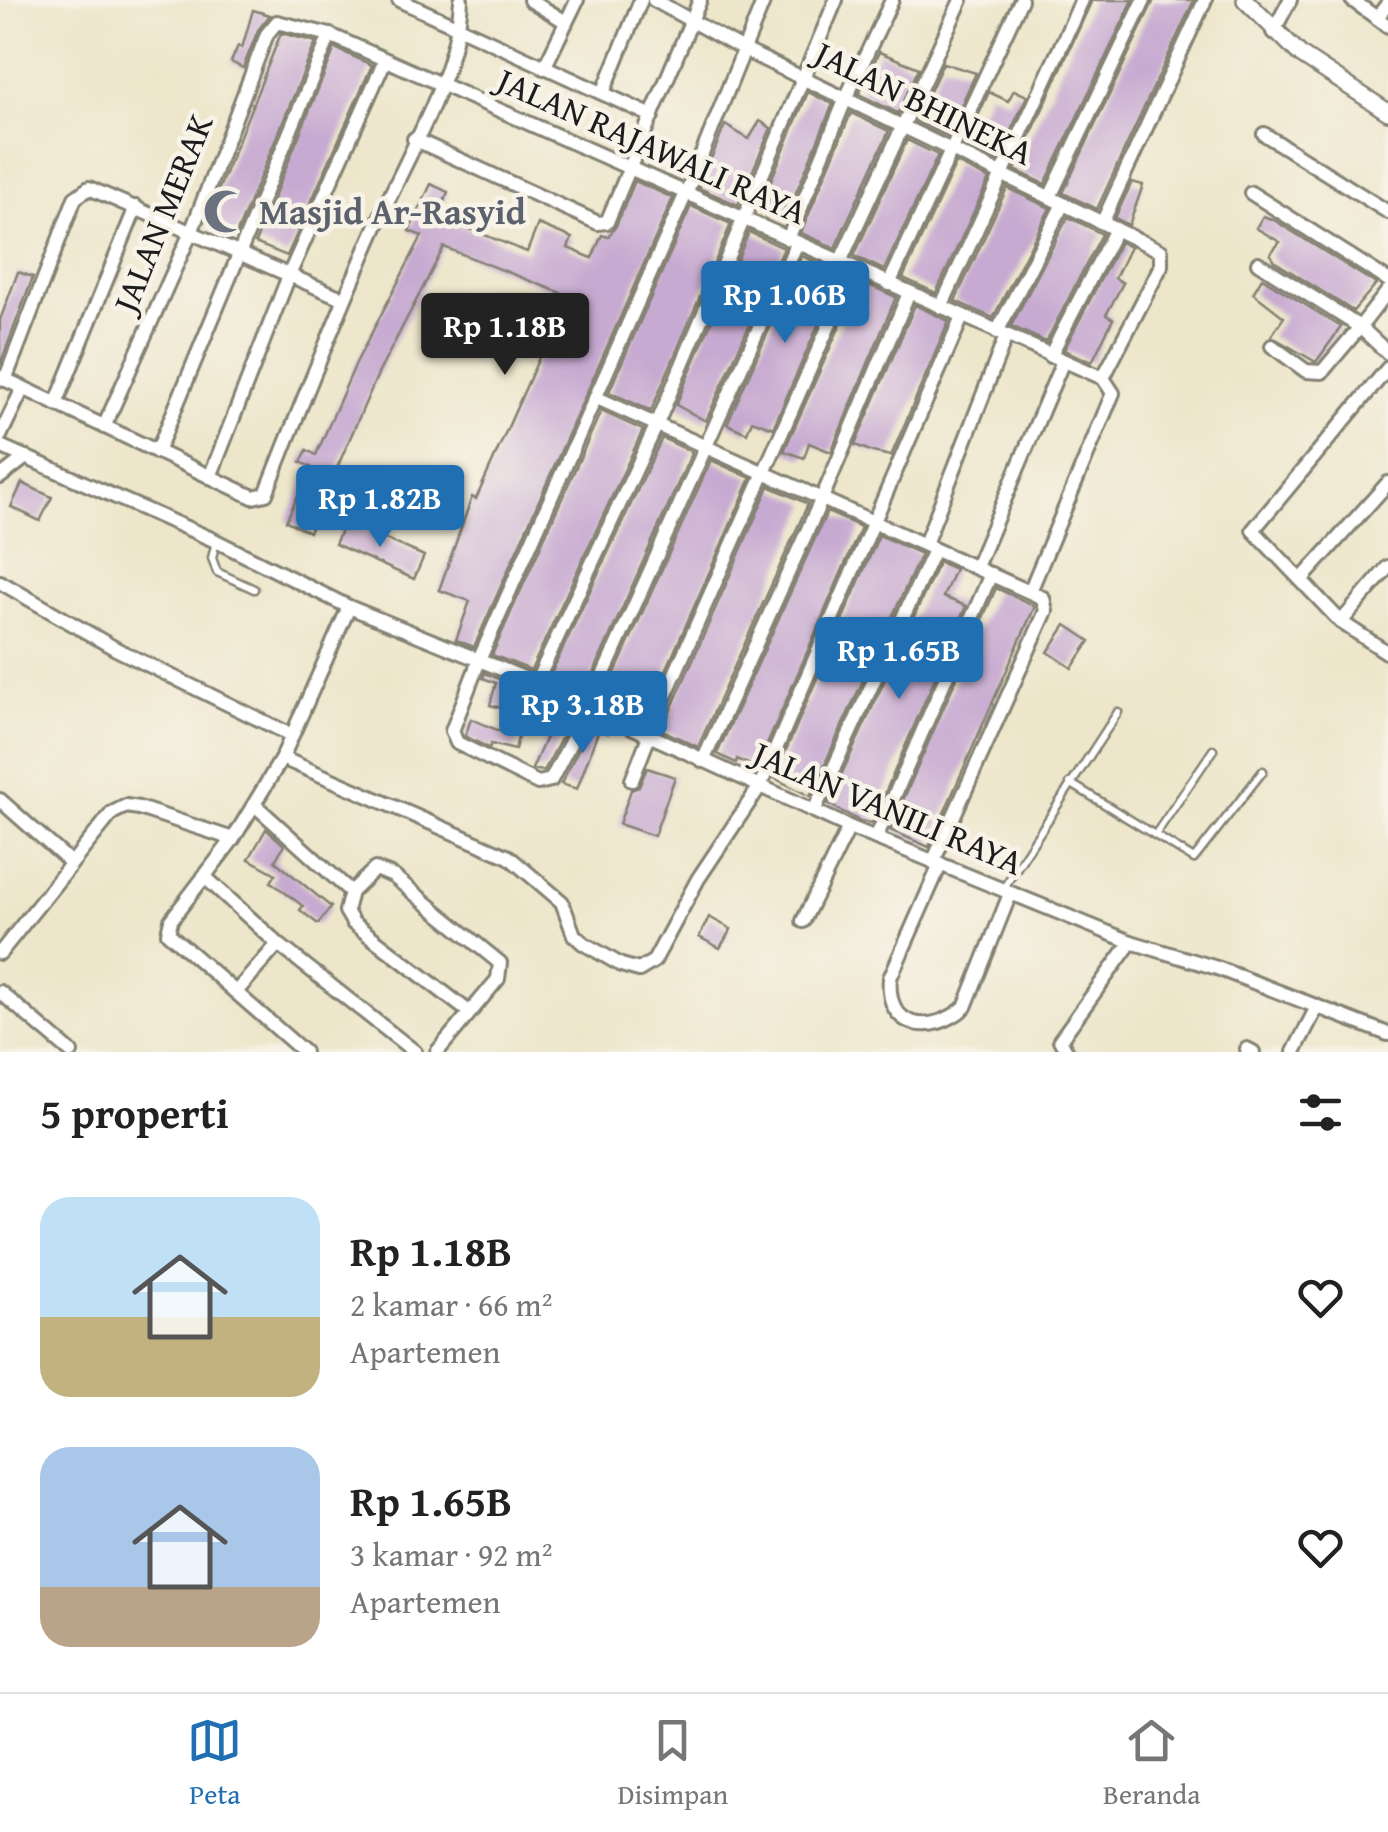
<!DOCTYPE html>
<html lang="id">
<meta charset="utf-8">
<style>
:root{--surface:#fff;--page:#f6f6f6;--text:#222;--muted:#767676;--line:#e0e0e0;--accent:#1f6fb2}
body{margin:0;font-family:"Gentium Book Plus",serif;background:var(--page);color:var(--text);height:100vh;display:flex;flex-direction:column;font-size:38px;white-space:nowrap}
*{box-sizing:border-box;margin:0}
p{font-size:32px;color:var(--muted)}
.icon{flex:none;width:55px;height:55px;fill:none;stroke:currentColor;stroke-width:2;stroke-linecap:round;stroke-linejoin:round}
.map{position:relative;height:1052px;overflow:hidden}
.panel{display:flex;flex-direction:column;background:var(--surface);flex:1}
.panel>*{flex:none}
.price{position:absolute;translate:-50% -85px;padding:0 22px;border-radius:10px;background:var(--accent);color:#fff;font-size:32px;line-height:65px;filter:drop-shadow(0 2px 5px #0008)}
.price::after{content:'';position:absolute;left:50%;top:60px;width:30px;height:22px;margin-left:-15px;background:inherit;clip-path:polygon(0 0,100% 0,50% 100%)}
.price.selected{background:#222;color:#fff}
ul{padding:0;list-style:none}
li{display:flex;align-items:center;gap:30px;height:250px;padding:0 40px}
li span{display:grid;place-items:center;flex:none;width:280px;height:200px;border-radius:30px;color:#555}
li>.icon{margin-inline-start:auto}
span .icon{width:120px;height:120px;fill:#fffc;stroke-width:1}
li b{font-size:42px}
h2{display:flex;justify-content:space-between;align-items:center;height:120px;padding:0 40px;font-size:42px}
.tab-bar{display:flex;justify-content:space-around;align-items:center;height:140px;border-top:2px solid var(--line);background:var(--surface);font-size:28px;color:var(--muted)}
.tab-bar a{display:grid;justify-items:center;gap:5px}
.tab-bar .selected{color:var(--accent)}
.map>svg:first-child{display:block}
.building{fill:#c7aad1}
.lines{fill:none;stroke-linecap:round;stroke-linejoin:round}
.service-casing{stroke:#848173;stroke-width:11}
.minor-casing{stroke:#848173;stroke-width:18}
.tertiary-casing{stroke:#848173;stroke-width:20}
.service{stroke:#fff;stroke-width:6}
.minor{stroke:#fff;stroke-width:12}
.tertiary{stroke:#fff;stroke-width:15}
.labels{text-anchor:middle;stroke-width:9;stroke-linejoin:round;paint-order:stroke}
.street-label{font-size:35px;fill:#1c1c1c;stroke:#f7f3e8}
.worship-label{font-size:35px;font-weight:bold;fill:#5b616d;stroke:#f7f3e8;text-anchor:start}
</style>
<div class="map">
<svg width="1388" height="1052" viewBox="0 0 1388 1052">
<rect width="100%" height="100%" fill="#f7f3e8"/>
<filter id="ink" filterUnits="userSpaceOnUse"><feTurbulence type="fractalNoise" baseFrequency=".01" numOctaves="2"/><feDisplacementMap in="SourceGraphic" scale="20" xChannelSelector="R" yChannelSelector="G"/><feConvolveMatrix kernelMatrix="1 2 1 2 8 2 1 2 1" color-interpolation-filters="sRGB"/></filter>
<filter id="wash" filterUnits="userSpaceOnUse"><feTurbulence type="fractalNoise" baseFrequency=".0048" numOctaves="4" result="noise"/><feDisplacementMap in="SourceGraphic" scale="40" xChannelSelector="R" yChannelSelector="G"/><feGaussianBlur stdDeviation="2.25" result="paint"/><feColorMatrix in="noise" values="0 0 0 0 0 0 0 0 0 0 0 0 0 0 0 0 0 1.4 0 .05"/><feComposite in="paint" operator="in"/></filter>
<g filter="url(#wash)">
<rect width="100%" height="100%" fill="#ede6ca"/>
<g id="blocks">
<g class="building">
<polygon points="1092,0 1133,0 1045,184 1015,170"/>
<polygon points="1154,0 1194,0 1097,209 1063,193"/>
<polygon points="253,10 270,15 258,30 243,68 231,62 238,46 242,48"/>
<polygon points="281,33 316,42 236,235 206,221"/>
<polygon points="335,48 372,65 287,256 255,243"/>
<polygon points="879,52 919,68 898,113 859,94"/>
<polygon points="943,63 976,73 947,136 916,122"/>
<polygon points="1014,90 1027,96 997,161 965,145 989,92 1008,101"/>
<polygon points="808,92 833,104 789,209 764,197"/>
<polygon points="851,113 889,131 835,248 801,233"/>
<polygon points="760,121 771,128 738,205 699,188 725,125 749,139"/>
<polygon points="907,140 938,155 884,270 854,256"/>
<polygon points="956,163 989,179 936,293 903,278"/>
<polygon points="635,181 673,198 474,647 456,640 470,601 439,590 472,497 476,499 542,351 538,349 561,293 444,247 378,374 309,532 286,521 311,467 301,462 307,450 316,455 356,363 422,236 409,231 431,184 448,192 438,216 527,252 538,224 572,238 568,248 592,258 602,235 608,237 616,226"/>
<polygon points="1132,182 1143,185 1129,225 1115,218"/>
<polygon points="1007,188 1050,208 993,318 955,301"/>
<polygon points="691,206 731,224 651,411 609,392"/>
<polygon points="1263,216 1274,220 1376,284 1353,311 1274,261 1270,254 1280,242 1256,228"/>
<polygon points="1068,217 1102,234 1046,342 1011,326"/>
<polygon points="749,232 784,248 706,421 676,405"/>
<polygon points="1120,242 1130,247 1115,278 1123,283 1106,315 1113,319 1092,362 1064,350"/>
<polygon points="802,256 841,273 773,428 752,420 747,433 727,424"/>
<polygon points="18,272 33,277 0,365 0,320"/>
<polygon points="1262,278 1341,327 1316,362 1271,336 1284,317 1253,293"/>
<polygon points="860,281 896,297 831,452 809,443 804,458 784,451"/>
<polygon points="915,305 949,321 891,456 873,452 855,445"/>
<polygon points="601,411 643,430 531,670 492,655"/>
<polygon points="662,438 692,452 584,694 549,678"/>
<polygon points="711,460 751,478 644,720 602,702"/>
<polygon points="22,483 52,497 40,521 11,507"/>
<polygon points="769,486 808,504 698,747 662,730"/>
<polygon points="827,512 861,527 757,768 737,759 736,763 717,754"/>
<polygon points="345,521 424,556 414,579 335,544"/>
<polygon points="879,535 921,554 810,796 774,778"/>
<polygon points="939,562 955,569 943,597 966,606 872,823 860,821 828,804"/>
<polygon points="996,588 1035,606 929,847 890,830"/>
<polygon points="1066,625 1090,641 1072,668 1048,652"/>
<polygon points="485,673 575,712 544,771 532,769 550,728 522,720 515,750 491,744 489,748 465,736 471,719 504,733 509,710 490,705 496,683 483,678"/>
<polygon points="593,720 610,728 608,733 599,729 577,789 561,784"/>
<polygon points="647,768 675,777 654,836 619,824 631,790 639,787"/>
<polygon points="266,829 284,845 275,861 331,907 318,924 300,910 303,906 271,882 276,874 249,859"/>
<polygon points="709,917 731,929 720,948 699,937"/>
</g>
</g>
</g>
<g filter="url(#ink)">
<use href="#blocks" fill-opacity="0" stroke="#848173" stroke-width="2.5"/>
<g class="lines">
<defs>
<g id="service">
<polyline points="216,541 212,558 217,572 254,589"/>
<polyline points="1070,783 1194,859 1263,771"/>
<polyline points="1155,835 1213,750"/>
<polyline points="1003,889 1118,712"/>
</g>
<g id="minor">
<polyline points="399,0 652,116"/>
<polyline points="530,0 566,22"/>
<polyline points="654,0 742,49 1161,251 1161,266 1103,378"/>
<polyline points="764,0 687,191 480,658 452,731 457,743 538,783 551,780 589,707 797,243"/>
<polyline points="1352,0 1388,26"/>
<polyline points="1377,18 1388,3"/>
<polyline points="1273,32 1290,0"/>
<polyline points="544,68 577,0"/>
<polyline points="603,93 641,0"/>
<polyline points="1264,134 1388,212"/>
<polyline points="414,139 598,223 607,222 700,0"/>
<polyline points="1251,193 1388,280"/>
<polyline points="1050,197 1144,0"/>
<polyline points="1103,221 1205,0"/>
<polyline points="788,239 846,98 892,0"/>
<polyline points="840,262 961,0"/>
<polyline points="1258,263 1360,327 1322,372 1306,371 1272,346"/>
<polyline points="889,284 1021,0"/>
<polyline points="1388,291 1360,327 1388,353"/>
<polyline points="941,307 1082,0"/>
<polyline points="997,332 1063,204"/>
<polyline points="1050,356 1116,229"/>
<polyline points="1388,368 1253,530 1341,622 1388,653"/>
<path d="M0,377L253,497L266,494C302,402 339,310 379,220C409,152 457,75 461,0"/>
<polyline points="5,380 75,198 89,188 344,299"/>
<polyline points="597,398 1043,598 1046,611 933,862"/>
<polyline points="56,404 136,207"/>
<polyline points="104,427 192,230 267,34 277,22 330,35 1103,378 1113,393 1031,589"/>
<polyline points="0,436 23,388"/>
<polyline points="0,446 216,541 349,607 536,683 849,827 1131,942 1217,968 1388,1034"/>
<polyline points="157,452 330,35"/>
<polyline points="0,477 26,457"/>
<polyline points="210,477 290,273 385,60"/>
<polyline points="925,544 1006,336"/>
<polyline points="976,567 1063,361"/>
<polyline points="1301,580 1388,483"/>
<polyline points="0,582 116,649 291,735"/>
<polyline points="1341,622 1388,567"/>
<polyline points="536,683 657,424 836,0"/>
<polyline points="282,758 509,857 562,902 574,935 583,943 621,965 639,970 654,961 698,879 760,786 962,317"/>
<polyline points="703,761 823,496 909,293"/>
<polyline points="632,780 659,710 854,269"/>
<polyline points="0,800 70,862"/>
<polyline points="256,806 351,892"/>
<polyline points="814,811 934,550"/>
<polyline points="876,838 991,574"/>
<polyline points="233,839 171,920 168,933 304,1052"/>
<path d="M940,865L890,978C885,1030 932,1036 965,1007L1010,894"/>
<polyline points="204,876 278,944 415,1052"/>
<polyline points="803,921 849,827"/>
<polyline points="0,953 112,813 126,806 139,808 233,839 282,758 349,607"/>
<polyline points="0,992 71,1052"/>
<polyline points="236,992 278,944"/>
<polyline points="1247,1049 1253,1052"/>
<polyline points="437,1052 498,979 500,963 393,876 375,869 351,892 346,911 353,923 469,1012"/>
<polyline points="1067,1052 1060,1040 1131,942"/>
<polyline points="1294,1052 1317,1007"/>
</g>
<polyline id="tertiary" points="1245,0 1301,55 1388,112"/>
</defs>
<use href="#service" class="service-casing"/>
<use href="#minor" class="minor-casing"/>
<use href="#tertiary" class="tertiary-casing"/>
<use href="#service" class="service"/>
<use href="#minor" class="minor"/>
<use href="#tertiary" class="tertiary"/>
</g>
</g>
<defs>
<symbol id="mosque-bare" viewBox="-9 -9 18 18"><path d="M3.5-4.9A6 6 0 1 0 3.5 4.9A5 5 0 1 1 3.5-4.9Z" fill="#6b7280" stroke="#f7f3e8" stroke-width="2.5" paint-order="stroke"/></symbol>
</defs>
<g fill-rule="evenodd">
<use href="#mosque-bare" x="194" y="180" width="63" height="63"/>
</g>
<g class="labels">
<g class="street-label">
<text transform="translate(924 103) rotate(26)" y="12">JALAN BHINEKA</text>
<text transform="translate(652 146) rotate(24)" y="12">JALAN RAJAWALI RAYA</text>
<text transform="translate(163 213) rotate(-68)" y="12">JALAN MERAK</text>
<text transform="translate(888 808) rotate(23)" y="12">JALAN VANILI RAYA</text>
</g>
<g class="worship-label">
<text x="259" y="224">Masjid Ar-Rasyid</text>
</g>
</g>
</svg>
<b class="price" style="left:785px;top:346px">Rp 1.06B</b>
<b class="price selected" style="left:505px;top:378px">Rp 1.18B</b>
<b class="price" style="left:380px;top:550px">Rp 1.82B</b>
<b class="price" style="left:899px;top:702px">Rp 1.65B</b>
<b class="price" style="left:583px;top:756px">Rp 3.18B</b>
</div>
<section class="panel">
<h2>5 properti<svg class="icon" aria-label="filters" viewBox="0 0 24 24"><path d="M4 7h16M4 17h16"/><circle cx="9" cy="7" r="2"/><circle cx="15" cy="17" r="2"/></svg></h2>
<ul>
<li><span style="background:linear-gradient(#bfe0f5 60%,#c2b280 0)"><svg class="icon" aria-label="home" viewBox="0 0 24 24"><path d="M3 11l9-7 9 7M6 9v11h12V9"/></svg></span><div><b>Rp 1.18B</b><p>2 kamar · 66 m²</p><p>Apartemen</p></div><svg class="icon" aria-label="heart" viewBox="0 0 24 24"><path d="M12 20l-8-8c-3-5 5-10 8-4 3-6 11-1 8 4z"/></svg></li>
<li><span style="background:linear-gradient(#a9c7e8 70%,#b9a48a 0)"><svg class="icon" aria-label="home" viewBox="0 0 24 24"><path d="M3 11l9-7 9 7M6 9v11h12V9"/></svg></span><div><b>Rp 1.65B</b><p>3 kamar · 92 m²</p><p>Apartemen</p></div><svg class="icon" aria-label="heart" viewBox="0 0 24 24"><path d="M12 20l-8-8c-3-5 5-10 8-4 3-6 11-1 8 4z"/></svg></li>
</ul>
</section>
<nav class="tab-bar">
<a class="selected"><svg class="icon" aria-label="map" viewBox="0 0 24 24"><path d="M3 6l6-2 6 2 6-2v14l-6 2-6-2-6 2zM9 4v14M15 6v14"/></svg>Peta</a>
<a><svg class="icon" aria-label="saved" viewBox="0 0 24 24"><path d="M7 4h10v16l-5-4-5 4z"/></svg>Disimpan</a>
<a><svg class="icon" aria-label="home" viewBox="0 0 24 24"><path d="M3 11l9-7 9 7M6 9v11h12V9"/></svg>Beranda</a>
</nav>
